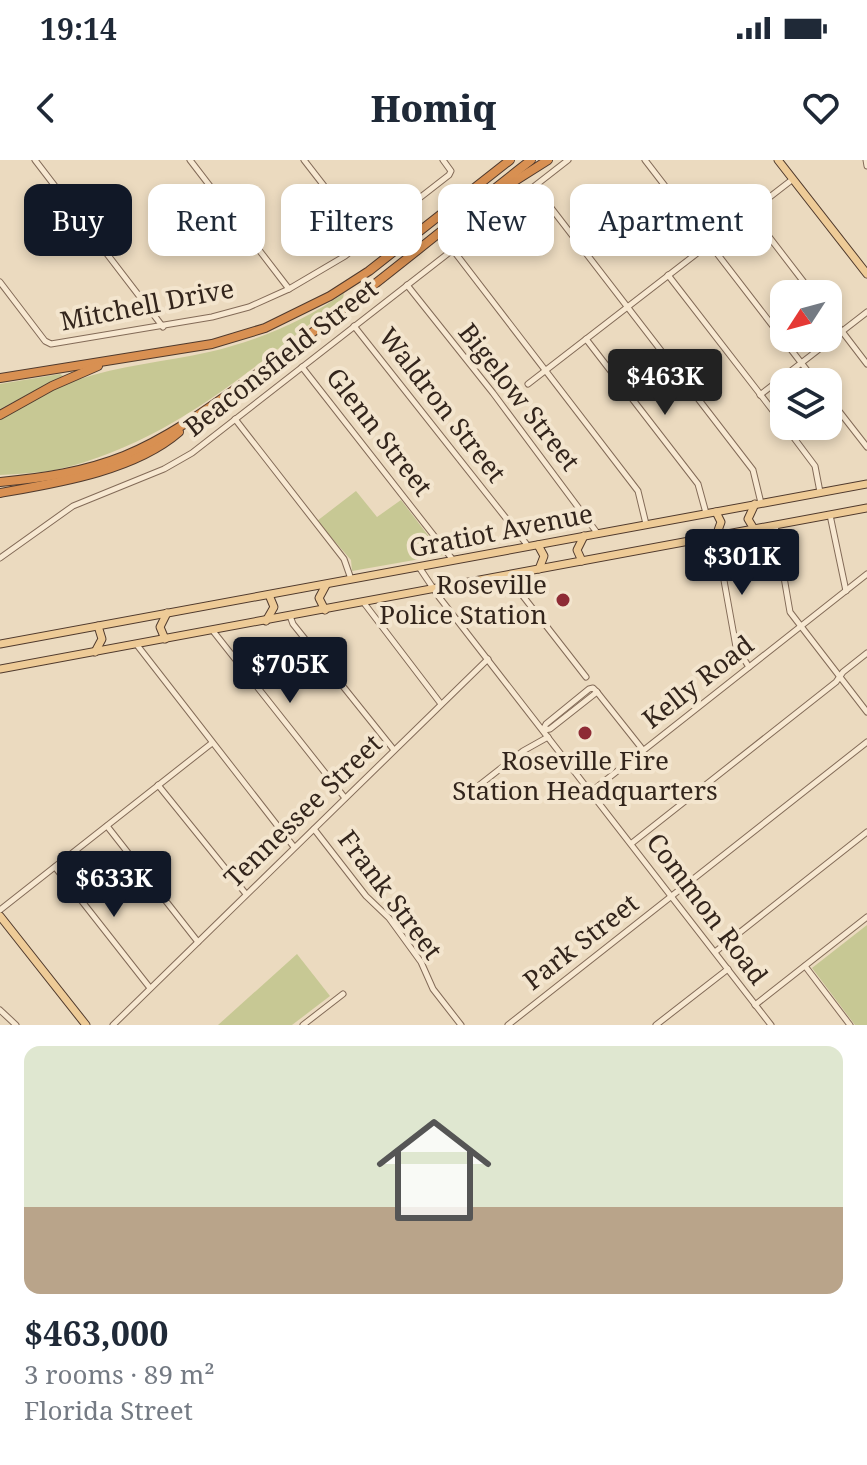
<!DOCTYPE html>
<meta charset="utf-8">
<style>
:root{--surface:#fff;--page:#f6f6f7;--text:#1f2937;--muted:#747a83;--line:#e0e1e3;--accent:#111827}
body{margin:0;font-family:"Noto Serif",serif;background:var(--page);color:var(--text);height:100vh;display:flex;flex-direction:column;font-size:30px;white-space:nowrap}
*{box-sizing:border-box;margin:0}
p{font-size:26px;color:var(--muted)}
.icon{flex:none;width:44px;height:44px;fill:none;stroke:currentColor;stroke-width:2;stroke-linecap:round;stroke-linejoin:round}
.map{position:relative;height:865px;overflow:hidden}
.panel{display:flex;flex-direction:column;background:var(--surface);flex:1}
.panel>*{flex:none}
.banner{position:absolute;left:24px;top:24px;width:820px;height:72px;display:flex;gap:16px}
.needle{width:52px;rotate:234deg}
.fabs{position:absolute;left:770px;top:120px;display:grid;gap:16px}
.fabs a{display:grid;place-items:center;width:72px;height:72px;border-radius:16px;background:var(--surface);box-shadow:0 4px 12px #0003;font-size:40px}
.price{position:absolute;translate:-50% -68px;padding:0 18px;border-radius:8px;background:var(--accent);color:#fff;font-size:26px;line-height:52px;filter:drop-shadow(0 2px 4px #0008)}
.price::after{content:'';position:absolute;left:50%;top:48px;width:24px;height:18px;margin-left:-12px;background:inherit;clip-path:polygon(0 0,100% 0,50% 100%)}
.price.current{background:#222;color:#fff}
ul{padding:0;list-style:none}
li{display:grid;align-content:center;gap:16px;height:424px;padding:0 24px}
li+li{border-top:2px solid var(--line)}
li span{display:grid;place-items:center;height:248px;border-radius:16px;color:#555}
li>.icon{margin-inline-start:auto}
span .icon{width:144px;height:144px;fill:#fffc;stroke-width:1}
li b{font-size:34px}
.tag{padding:0 28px;border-radius:16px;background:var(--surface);box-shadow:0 4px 12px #0003;font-size:28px;line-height:72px}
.tag.current{background:var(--accent);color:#fff}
.status{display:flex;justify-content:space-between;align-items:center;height:56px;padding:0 40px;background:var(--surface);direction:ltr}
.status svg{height:22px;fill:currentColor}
header{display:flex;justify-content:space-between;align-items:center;height:104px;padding:0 24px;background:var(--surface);font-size:36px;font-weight:800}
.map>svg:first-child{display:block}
.green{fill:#c7c894}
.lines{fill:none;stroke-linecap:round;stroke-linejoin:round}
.minor-casing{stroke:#836b58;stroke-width:7}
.major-casing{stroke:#503a2d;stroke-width:9}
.highway-casing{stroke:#503a2d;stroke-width:10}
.minor{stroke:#f7e8d1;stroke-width:5}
.major{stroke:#eecb97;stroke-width:7}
.highway{stroke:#d89052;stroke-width:8}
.poi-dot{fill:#8e2b35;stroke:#f3e5ce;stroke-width:3}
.labels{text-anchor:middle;stroke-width:8;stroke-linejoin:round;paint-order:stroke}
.street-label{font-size:26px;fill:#33251c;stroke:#f3e5ce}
.poi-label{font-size:26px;fill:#33251c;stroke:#f3e5ce;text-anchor:end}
</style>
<div class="status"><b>19:14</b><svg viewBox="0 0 49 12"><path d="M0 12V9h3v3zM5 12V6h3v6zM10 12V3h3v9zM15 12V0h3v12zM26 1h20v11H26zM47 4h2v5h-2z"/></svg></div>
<header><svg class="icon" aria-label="back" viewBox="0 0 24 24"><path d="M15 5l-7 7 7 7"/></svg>Homiq<svg class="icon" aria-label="heart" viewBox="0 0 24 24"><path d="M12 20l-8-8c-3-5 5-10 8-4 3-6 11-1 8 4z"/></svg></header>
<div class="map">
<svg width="867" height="865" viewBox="0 0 867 865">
<rect width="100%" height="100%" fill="#ebdabf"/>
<g class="green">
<path d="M344,133L343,138C252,208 170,284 55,310C37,313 18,314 0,315V260C25,245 49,230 77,220C120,205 165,202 209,192C257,181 304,161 344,133Z"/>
<polygon points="60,214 63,216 0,249 0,224"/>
<polygon points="356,331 377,357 401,340 443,395 352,411 351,400 317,361"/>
<polygon points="867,765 867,865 855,865 812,808"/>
<polygon points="297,794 330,836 292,865 218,865"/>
</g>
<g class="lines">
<defs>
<g id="minor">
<polyline points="35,0 163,167"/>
<polyline points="190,0 289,129"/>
<polyline points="304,0 366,80"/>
<polyline points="645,0 816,222"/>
<polyline points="866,0 867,6"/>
<polyline points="535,27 753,310 761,343"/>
<polyline points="750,52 813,134"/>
<polyline points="453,90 638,331 646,364"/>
<polyline points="668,115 784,265"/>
<polyline points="0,122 45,181 51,184 212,157 249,147 289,129 345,96 449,15 451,11 443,0"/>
<polyline points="407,125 493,233 598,374"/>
<polyline points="828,153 867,204"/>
<polyline points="354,166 528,386"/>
<polyline points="586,179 698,324 706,353"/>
<polyline points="302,207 453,400"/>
<polyline points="528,224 793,19"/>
<polyline points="760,235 867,152"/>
<polyline points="828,237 867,287"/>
<polyline points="235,259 344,399 351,419"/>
<polyline points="785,266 815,306 820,332"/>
<polyline points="830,355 846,431"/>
<polyline points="775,365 790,452 867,552"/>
<polyline points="716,376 736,487 749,507"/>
<polyline points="0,398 73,346 164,309 192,293 568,0"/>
<polyline points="419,407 439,437 771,865"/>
<polyline points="509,414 512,422 586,517"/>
<polyline points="364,443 441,544"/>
<polyline points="290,456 293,464 394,590"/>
<polyline points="213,471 345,638"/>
<polyline points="137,485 294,687"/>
<polyline points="597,532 643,590"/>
<polyline points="543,570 546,564 589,529 593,528 597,532"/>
<polyline points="544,570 550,569 597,532"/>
<polyline points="158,625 246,734"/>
<polyline points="477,627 523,591 548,577"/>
<polyline points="592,631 867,414"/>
<polyline points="107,666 198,782"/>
<polyline points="314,669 366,736 389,758 421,802 433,829 461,865"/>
<polyline points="632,683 836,522 843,512 867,493"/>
<polyline points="55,707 150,828"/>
<polyline points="0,750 212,583"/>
<polyline points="715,792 867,672"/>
<polyline points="805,806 850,865"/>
<polyline points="755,845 867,757"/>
<polyline points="0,850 16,865"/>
<polyline points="113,865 488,499"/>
<polyline points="303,865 343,834"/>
<polyline points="508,865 867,582"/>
<polyline points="656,865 728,809"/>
</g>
<g id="major">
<polyline points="778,0 867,114"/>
<polyline points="716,352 721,362 716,376"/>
<polyline points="754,369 748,359 755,344"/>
<polyline points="538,385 544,396 539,409"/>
<polyline points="582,401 577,390 584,376"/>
<polyline points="325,450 319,438 326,425"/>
<polyline points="266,461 274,447 269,435"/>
<polyline points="165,479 160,467 167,453"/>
<polyline points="0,484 867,324"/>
<polyline points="95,492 102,479 98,466"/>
<polyline points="0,509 867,348"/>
<polyline points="0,756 86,865"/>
</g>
<g id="highway">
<polyline points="496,33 548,0"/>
<polyline points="0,218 212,184 265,168 330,136 369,111 510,0"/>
<polyline points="0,255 52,226 98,206"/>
<path d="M0,322C43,318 84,312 124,296C174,275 214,244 258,213C351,146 440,71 531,0"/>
<path d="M0,333C57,323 134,311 179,272"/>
</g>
</defs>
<use href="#minor" class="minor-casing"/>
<use href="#major" class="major-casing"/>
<use href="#highway" class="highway-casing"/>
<use href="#minor" class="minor"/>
<use href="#major" class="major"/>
<use href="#highway" class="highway"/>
</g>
<g class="poi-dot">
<circle cx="563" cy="440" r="8"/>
<circle cx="585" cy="573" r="8"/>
</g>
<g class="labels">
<g class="street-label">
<text transform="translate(147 145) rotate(-11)" y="9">Mitchell Drive</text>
<text transform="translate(281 198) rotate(-38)" y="9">Beaconsfield Street</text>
<text transform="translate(519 237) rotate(52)" y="9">Bigelow Street</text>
<text transform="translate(442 245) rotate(52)" y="9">Waldron Street</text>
<text transform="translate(379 272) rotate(52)" y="9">Glenn Street</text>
<text transform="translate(501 371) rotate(-11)" y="9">Gratiot Avenue</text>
<text transform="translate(698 522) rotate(-38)" y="9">Kelly Road</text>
<text transform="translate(303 651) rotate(-44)" y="9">Tennessee Street</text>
<text transform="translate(390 735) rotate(53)" y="9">Frank Street</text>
<text transform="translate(707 749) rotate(53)" y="9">Common Road</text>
<text transform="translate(581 782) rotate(-38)" y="9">Park Street</text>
</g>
<g class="poi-label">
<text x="547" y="434">Roseville<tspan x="547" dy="30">Police Station</tspan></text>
<text x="585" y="610" text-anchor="middle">Roseville Fire<tspan x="585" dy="30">Station Headquarters</tspan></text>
</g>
</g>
</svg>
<div class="fabs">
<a><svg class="needle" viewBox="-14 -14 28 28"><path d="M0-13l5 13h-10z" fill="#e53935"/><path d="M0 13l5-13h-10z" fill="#747a83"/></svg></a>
<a><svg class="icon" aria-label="layers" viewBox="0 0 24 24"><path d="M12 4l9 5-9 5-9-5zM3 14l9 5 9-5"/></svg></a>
</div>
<b class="price current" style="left:665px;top:257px">$463K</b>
<b class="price" style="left:742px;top:437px">$301K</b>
<b class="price" style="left:290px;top:545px">$705K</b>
<b class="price" style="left:114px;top:759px">$633K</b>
<div class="banner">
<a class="tag current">Buy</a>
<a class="tag">Rent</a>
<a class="tag">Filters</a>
<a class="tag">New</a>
<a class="tag">Apartment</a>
</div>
</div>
<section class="panel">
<ul>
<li><span style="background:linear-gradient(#dfe7d0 65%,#b9a48a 0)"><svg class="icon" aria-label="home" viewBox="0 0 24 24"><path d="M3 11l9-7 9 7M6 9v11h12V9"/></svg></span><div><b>$463,000</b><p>3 rooms · 89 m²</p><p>Florida Street</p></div></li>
</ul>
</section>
